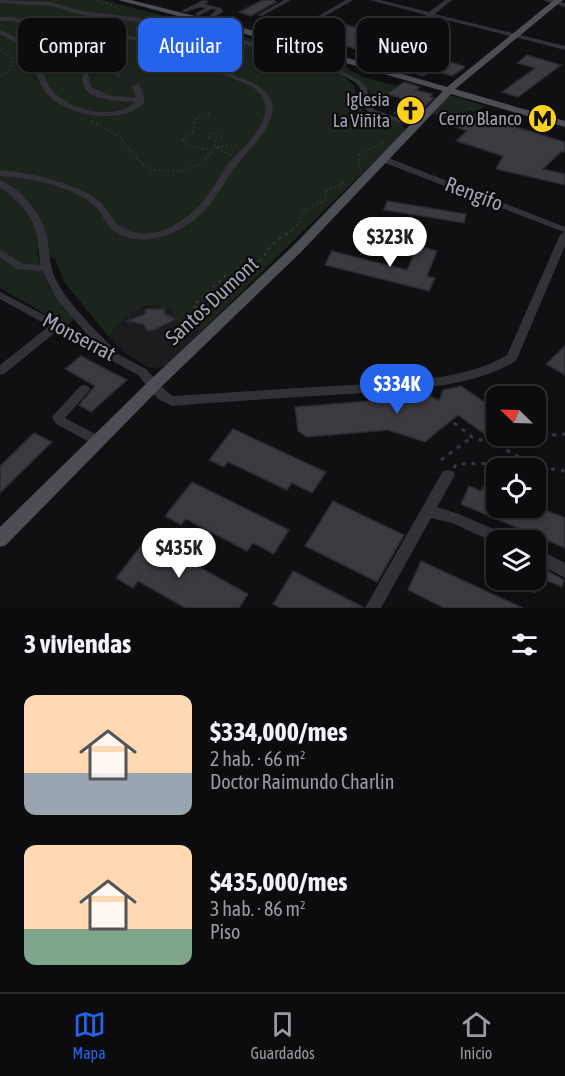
<!DOCTYPE html>
<html lang="es">
<meta charset="utf-8">
<style>
:root{--surface:#0c0c0e;--page:#1a1a1c;--text:#f1f3f6;--muted:#9a9b9e;--line:#2c2c2e;--accent:#2563eb}
body{margin:0;font-family:"Asap Condensed",sans-serif;background:var(--page);color:var(--text);height:100vh;display:flex;flex-direction:column;font-size:22px;white-space:nowrap}
*{box-sizing:border-box;margin:0}
p{font-size:20px;color:var(--muted)}
.icon{flex:none;width:33px;height:33px;fill:none;stroke:currentColor;stroke-width:2;stroke-linecap:round;stroke-linejoin:round}
.map{position:relative;height:608px;overflow:hidden}
.details{display:flex;flex-direction:column;background:var(--surface);flex:1}
.details>*{flex:none}
.banner{position:absolute;left:18px;top:18px;width:530px;height:54px;display:flex;gap:12px}
.needle{width:39px;rotate:293deg}
.fabs{position:absolute;left:486px;top:386px;display:grid;gap:12px}
.fabs a{display:grid;place-items:center;width:60px;height:60px;border-radius:12px;background:var(--surface);box-shadow:0 3px 9px #0003,0 0 0 2px var(--line);font-size:30px}
.price{position:absolute;translate:-50% -51px;padding:0 14px;border-radius:21px;background:#fff;color:#222;font-size:20px;line-height:39px;filter:drop-shadow(0 2px 3px #0008)}
.price::after{content:'';position:absolute;left:50%;top:36px;width:18px;height:14px;margin-left:-9px;background:inherit;clip-path:polygon(0 0,100% 0,50% 100%)}
.price.active{background:var(--accent);color:#fff}
ul{padding:0;list-style:none}
li{display:flex;align-items:center;gap:18px;height:150px;padding:0 24px}
li span{display:grid;place-items:center;flex:none;width:168px;height:120px;border-radius:12px;color:#555}
li>.icon{margin-inline-start:auto}
span .icon{width:72px;height:72px;fill:#fffc;stroke-width:1}
li b{font-size:26px}
h2{display:flex;justify-content:space-between;align-items:center;height:72px;padding:0 24px;font-size:26px}
.chip{padding:0 21px;border-radius:12px;background:var(--surface);box-shadow:0 3px 9px #0003,0 0 0 2px var(--line);font-size:21px;line-height:54px}
.chip.active{background:var(--accent);color:#fff}
.tabs{display:flex;justify-content:space-around;align-items:center;height:84px;border-top:2px solid var(--line);background:var(--surface);font-size:16px;color:var(--muted)}
.tabs a{display:grid;justify-items:center;gap:3px}
.tabs .active{color:var(--accent)}
.map>svg:first-child{display:block}
.built{fill:#1c1c1f}
.green{fill:#1c241e}
.building{fill:#3a3a3f;stroke:#2a2a2e;stroke-width:1.5}
.lines{fill:none;stroke-linecap:round;stroke-linejoin:round}
.path-far2{stroke:#37383e;stroke-width:1.5;stroke-dasharray:1.5 3;stroke-linecap:butt}
.path-far1{stroke:#37383e;stroke-width:2;stroke-dasharray:3 4.5;stroke-linecap:butt}
.path{stroke:#37383e;stroke-width:3;stroke-dasharray:4 6;stroke-linecap:butt}
.minor{fill:#313137;fill-rule:evenodd}
.major{fill:#4d4d56;fill-rule:evenodd}
.labels{text-anchor:middle;stroke-width:4.5;stroke-linejoin:round;paint-order:stroke}
.far-poi-label{font-size:18px;fill:#a0a3b3;stroke:#0b0b0c;text-anchor:end}
.street-label{font-size:21px;fill:#a0a3b3;stroke:#0b0b0c}
</style>
<div class="map">
<svg width="565" height="608" viewBox="0 0 565 608">
<rect width="100%" height="100%" fill="#101012"/>
<polygon class="built" points="162,306 171,310 173,319 201,332 165,366 155,368 147,367 123,352 109,337 126,315 138,308"/>
<g class="green">
<path d="M0,0H103L283,47L351,69L348,70L361,75L360,76L397,86L372,106C372,87 360,81 345,72L341,74L353,85L363,110L374,116L380,111L407,121L401,126L407,129L201,332L173,319L171,310C141,297 126,314 109,337L65,283L55,259L37,250C39,277 58,299 74,319L67,326L0,288Z"/>
<polygon points="449,96 454,96 484,106 477,112 468,111 457,122 432,114"/>
</g>
<g class="building">
<polygon points="263,0 274,0 276,2 251,16 239,12"/>
<polygon points="348,25 389,37 402,40 384,52 366,47 360,50 335,43 344,37 332,34"/>
<polygon points="527,55 561,65 518,97 502,92 535,68 517,63"/>
<polygon points="433,57 464,66 464,68 452,76 431,70 423,76 411,72"/>
<polygon points="109,58 119,62 119,77 97,59"/>
<polygon points="404,82 420,87 416,90 432,94 430,97 434,98 413,118 394,114 407,100 387,94"/>
<polygon points="473,114 565,142 565,152 562,151 543,169 565,174 565,185 496,169 503,156 456,141 467,131 455,127 468,115"/>
<polygon points="387,201 466,214 464,223 384,210"/>
<polygon points="418,246 437,251 427,276 435,278 429,291 325,265 332,251 407,270"/>
<polygon points="146,309 165,309 164,313 176,319 152,331 147,330 143,324 127,321 145,314"/>
<polygon points="565,346 565,375 546,364"/>
<polygon points="81,356 127,380 91,412 79,405 95,386 65,369"/>
<polygon points="461,386 496,410 496,421 483,433 458,415 425,442 388,430 307,437 298,431 295,407 431,396 439,401 443,390"/>
<polygon points="233,429 326,472 312,493 292,483 287,490 228,462 224,467 209,460"/>
<polygon points="34,433 52,442 0,493 0,466"/>
<polygon points="192,482 289,530 274,554 253,543 247,551 186,519 181,525 165,516"/>
<polygon points="484,485 496,490 496,507 538,507 565,518 565,548 461,504 469,486 481,491"/>
<polygon points="333,501 404,535 377,582 305,546"/>
<polygon points="147,538 248,594 239,608 185,608 138,581 133,588 116,578"/>
<polygon points="421,561 523,608 444,608 408,590"/>
<polygon points="536,564 564,580 562,587 536,576"/>
<polygon points="293,571 363,607 363,608 280,608 273,604"/>
<polygon points="504,579 539,579 535,593"/>
</g>
<g class="lines">
<g class="path-far2">
<polyline points="93,0 116,6"/>
<polyline points="0,50 12,58 13,63 8,72 0,77"/>
<polyline points="209,113 197,117 192,133 183,140 186,145 211,150"/>
<polyline points="92,121 120,137 135,157 150,170 182,171 202,163 215,148 239,144"/>
<polygon points="213,133 219,134 221,137 209,139 208,135"/>
<polyline points="215,140 215,147 230,155"/>
<polyline points="360,169 359,154 386,141"/>
<polyline points="290,232 299,224 303,211 325,200 327,191 346,182"/>
</g>
<path class="path-far1" d="M226,275L194,305L198,313C232,309 252,267 273,244C278,238 285,235 292,230"/>
<g class="path">
<polyline points="454,423 472,437 502,447 529,463"/>
<polyline points="504,446 528,437 565,434"/>
<polyline points="441,460 472,437"/>
<polyline points="454,468 456,464 515,463 565,471"/>
</g>
<g class="minor">
<polygon points="0,0 50,2 83,11 152,20 290,51 329,64 359,80 367,88 370,104 375,110 419,125 415,127 369,114 362,104 360,88 355,82 325,66 286,54 152,24 83,15 50,6 0,3"/>
<path d="M203,0L209,1L205,4L221,8L223,12L211,19L208,17L216,10L212,9L198,16L196,15V13L206,8C196,5 188,15 181,11Z"/>
<polygon points="284,0 291,0 262,16 257,15"/>
<polygon points="346,0 353,0 285,39 280,38"/>
<polygon points="370,0 380,0 429,12 445,0 452,0 435,14 565,46 565,50 431,16 408,34 404,34 404,32 426,15"/>
<polygon points="542,0 552,0 565,3 565,7"/>
<path d="M0,17H11L73,30L146,38L255,84C278,98 276,112 263,133C254,146 243,156 234,169C225,181 218,195 208,207C187,231 145,252 114,231C105,225 103,213 95,206C73,186 29,178 0,176V170C30,173 75,182 99,201C109,209 112,222 123,228C151,244 185,223 203,201C212,191 218,178 226,167C234,156 245,147 253,136C267,117 273,101 251,86L143,41L73,34L11,21H0Z"/>
<path d="M0,30C17,37 34,47 41,65C44,74 46,83 52,90C70,111 115,121 136,102C124,101 93,101 85,89C83,85 82,78 82,74L85,72L88,74L91,87L108,95L136,98L132,86L139,84L144,96V103C122,126 67,116 47,94C40,86 38,77 35,69C30,51 16,42 0,34Z"/>
<polygon points="406,42 424,47 421,49 407,46 377,66 373,66 373,64"/>
<path d="M380,157H386L565,227V246L516,361C469,390 387,391 332,395C279,398 225,402 172,406L158,399L138,375L57,331L4,374L0,375V365L49,326L0,299V292L92,340L58,301L42,271L17,269L0,257V250L23,264L40,265C39,255 39,245 37,236C33,215 17,199 0,187V180C21,189 42,214 47,236C50,252 49,267 57,282C70,306 92,326 111,346L112,351L146,369L167,392L173,396C226,393 280,389 333,386C383,383 464,382 507,355L560,235L564,232L380,161Z"/>
<polygon points="84,385 88,386 90,389 88,392 65,418 101,437 103,441 101,445 97,446 56,424 52,417 80,386"/>
<polygon points="448,470 453,471 455,475 437,507 459,514 510,536 512,540 496,540 496,543 452,523 431,518 381,608 365,608 443,471"/>
<polygon points="536,548 565,563 565,578 536,562"/>
</g>
<polygon class="major" points="118,0 131,0 251,30 447,87 554,0 563,0 455,89 565,121 565,127 451,94 301,252 159,389 6,545 0,547 0,527 149,381 293,246 443,91 245,34"/>
</g>
<defs>
<symbol id="church-disc" viewBox="-11 -11 22 22"><circle r="9.5" fill="#fcd11d" stroke="#0b0b0c"/><path d="M-1.2-6h2.4v3.5h3.3v2.4h-3.3V6h-2.4V-.1h-3.3v-2.4h3.3Z" fill="#111"/></symbol>
<symbol id="metro-disc" viewBox="-11 -11 22 22"><circle r="9.5" fill="#fcd11d" stroke="#0b0b0c"/><path d="M-5.5 5V-5H-3L0 0L3-5H5.5V5H3V-.5L0 4L-3-.5V5Z" fill="#111"/></symbol>
</defs>
<g fill-rule="evenodd">
<use href="#church-disc" x="394" y="94" width="33" height="33"/>
<use href="#metro-disc" x="526" y="102" width="33" height="33"/>
</g>
<g class="labels">
<g class="far-poi-label">
<text x="390" y="106">Iglesia<tspan x="390" dy="21">La Viñita</tspan></text>
<text x="522" y="125">Cerro Blanco</text>
</g>
<g class="street-label">
<text transform="translate(474 194) rotate(21)" y="7">Rengifo</text>
<text transform="translate(212 301) rotate(-43)" y="7">Santos Dumont</text>
<text transform="translate(79 337) rotate(28)" y="7">Monserrat</text>
</g>
</g>
</svg>
<div class="fabs">
<a><svg class="needle" viewBox="-14 -14 28 28"><path d="M0-13l5 13h-10z" fill="#e53935"/><path d="M0 13l5-13h-10z" fill="#9a9b9e"/></svg></a>
<a><svg class="icon" aria-label="locate" viewBox="0 0 24 24"><circle cx="12" cy="12" r="6"/><path d="M12 2v4M12 18v4M2 12h4M18 12h4"/></svg></a>
<a><svg class="icon" aria-label="layers" viewBox="0 0 24 24"><path d="M12 4l9 5-9 5-9-5zM3 14l9 5 9-5"/></svg></a>
</div>
<b class="price" style="left:390px;top:268px">$323K</b>
<b class="price active" style="left:397px;top:415px">$334K</b>
<b class="price" style="left:179px;top:579px">$435K</b>
<div class="banner">
<a class="chip">Comprar</a>
<a class="chip active">Alquilar</a>
<a class="chip">Filtros</a>
<a class="chip">Nuevo</a>
</div>
</div>
<section class="details">
<h2>3 viviendas<svg class="icon" aria-label="filters" viewBox="0 0 24 24"><path d="M4 7h16M4 17h16"/><circle cx="9" cy="7" r="2"/><circle cx="15" cy="17" r="2"/></svg></h2>
<ul>
<li><span style="background:linear-gradient(#ffd9b3 65%,#9aa5b1 0)"><svg class="icon" aria-label="home" viewBox="0 0 24 24"><path d="M3 11l9-7 9 7M6 9v11h12V9"/></svg></span><div><b>$334,000/mes</b><p>2 hab. · 66 m²</p><p>Doctor Raimundo Charlin</p></div></li>
<li><span style="background:linear-gradient(#ffd9b3 70%,#7fa58c 0)"><svg class="icon" aria-label="home" viewBox="0 0 24 24"><path d="M3 11l9-7 9 7M6 9v11h12V9"/></svg></span><div><b>$435,000/mes</b><p>3 hab. · 86 m²</p><p>Piso</p></div></li>
</ul>
</section>
<nav class="tabs">
<a class="active"><svg class="icon" aria-label="map" viewBox="0 0 24 24"><path d="M3 6l6-2 6 2 6-2v14l-6 2-6-2-6 2zM9 4v14M15 6v14"/></svg>Mapa</a>
<a><svg class="icon" aria-label="saved" viewBox="0 0 24 24"><path d="M7 4h10v16l-5-4-5 4z"/></svg>Guardados</a>
<a><svg class="icon" aria-label="home" viewBox="0 0 24 24"><path d="M3 11l9-7 9 7M6 9v11h12V9"/></svg>Inicio</a>
</nav>
